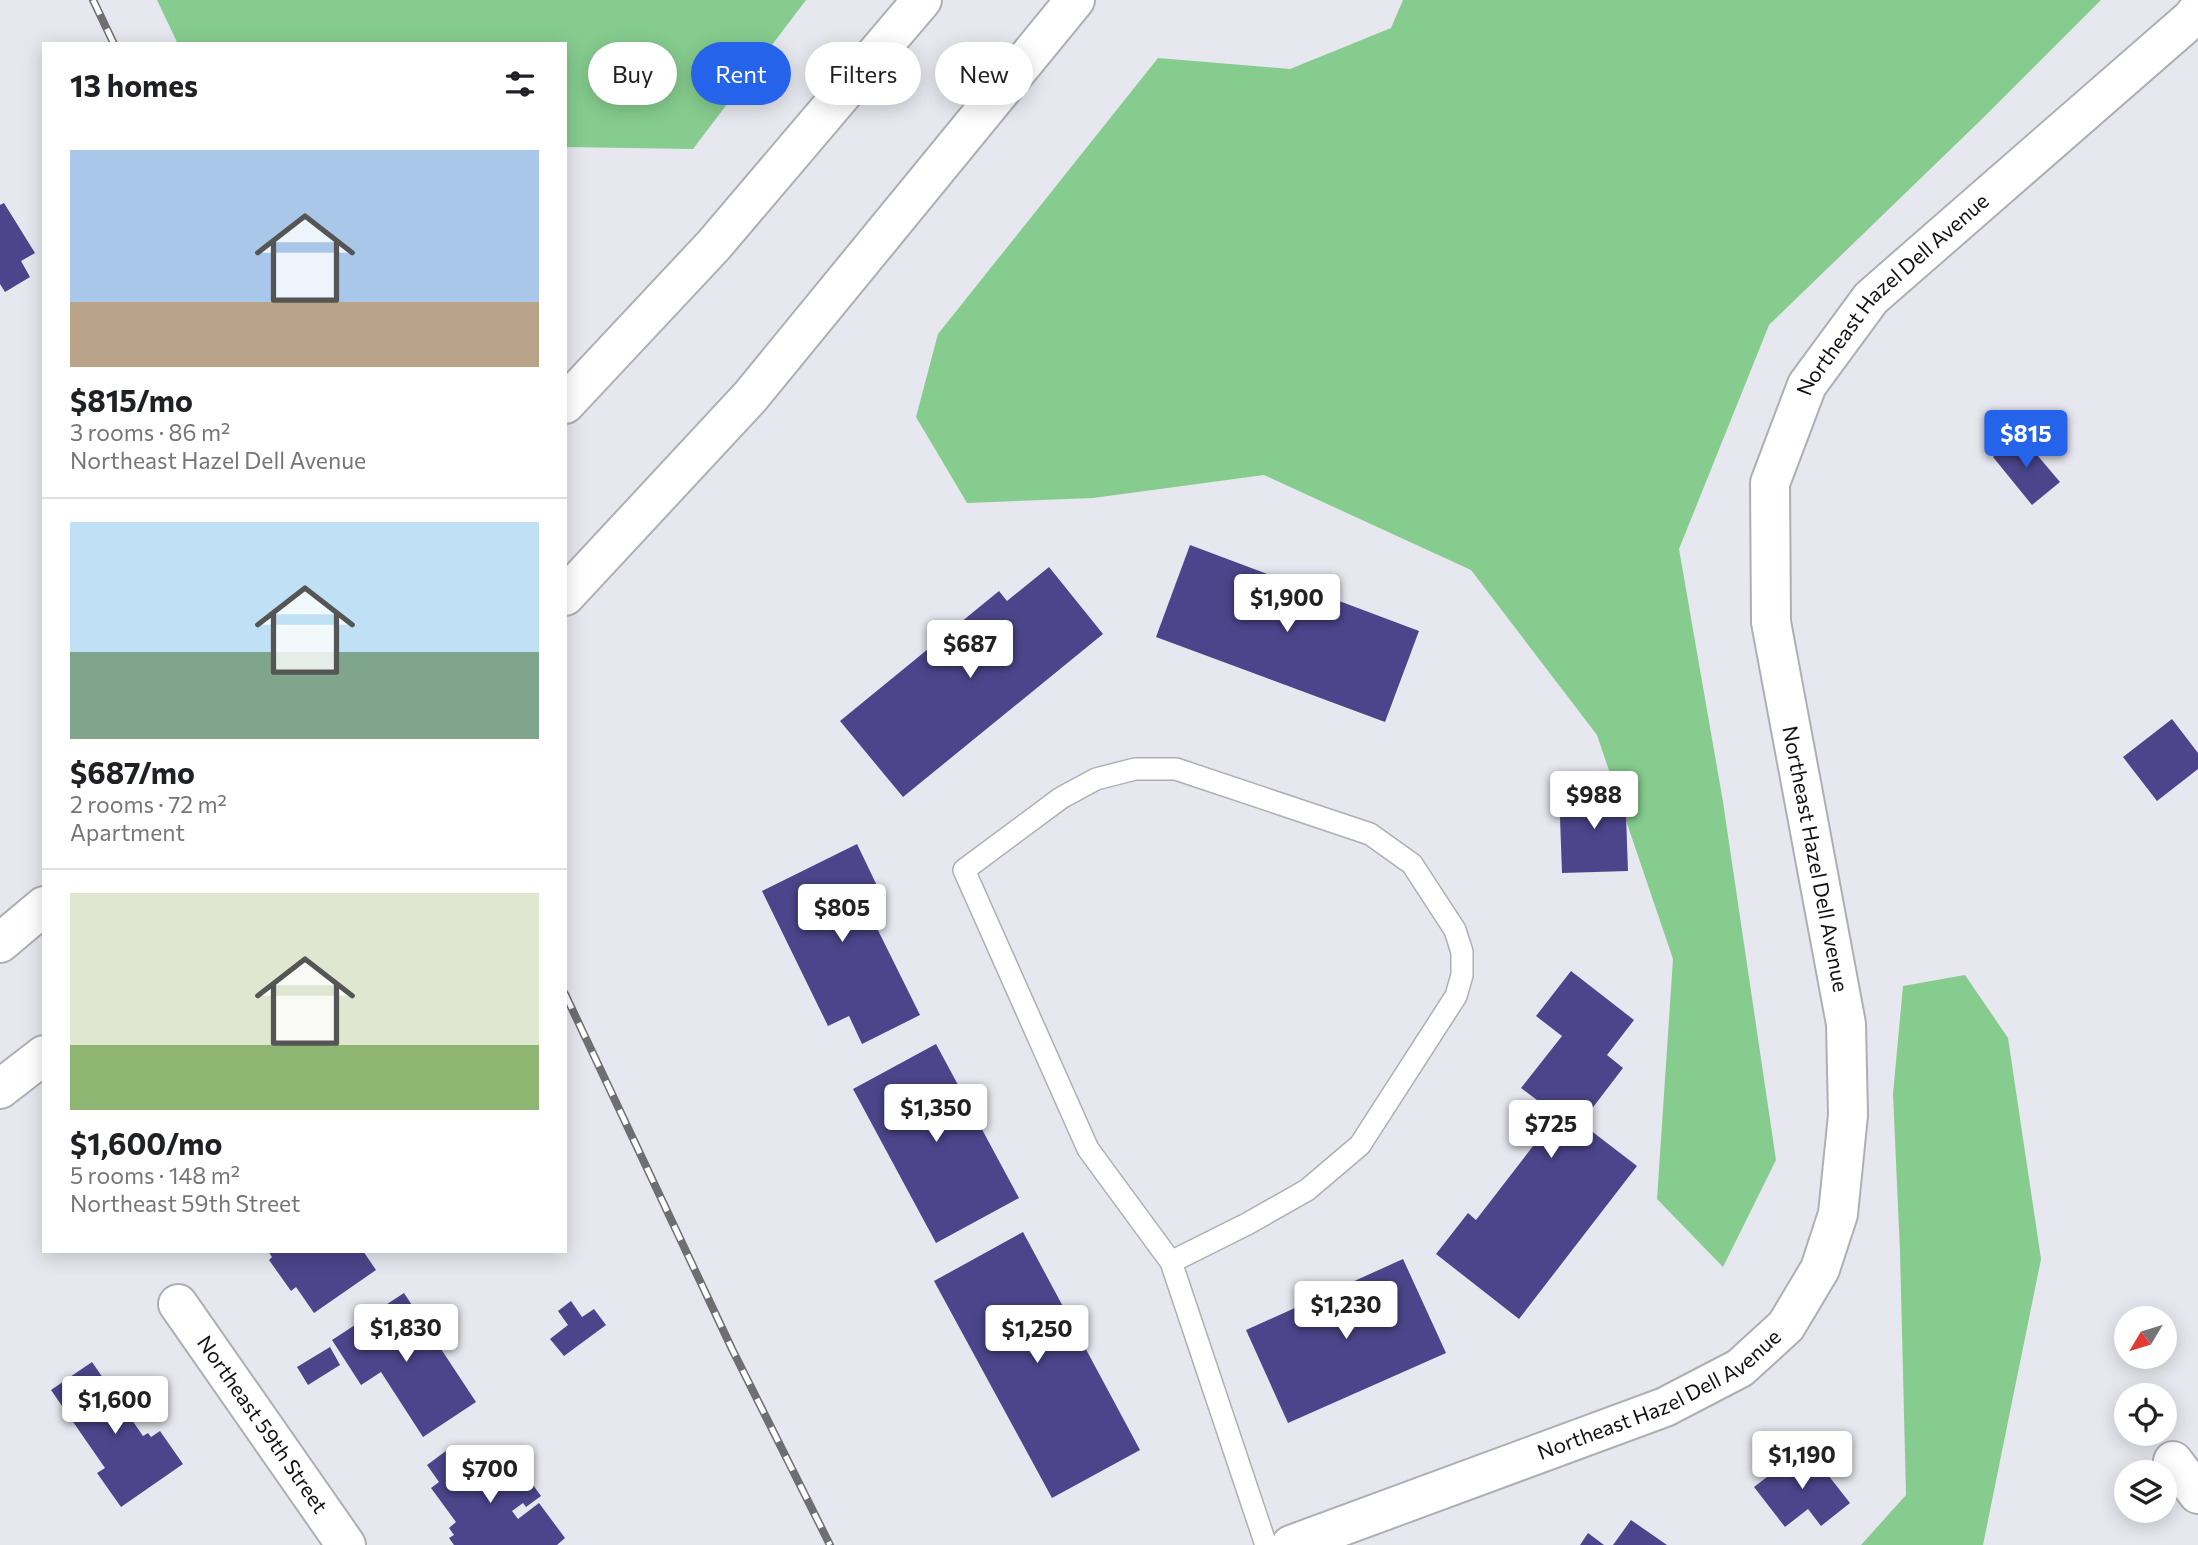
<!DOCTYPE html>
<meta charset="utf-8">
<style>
:root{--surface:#fff;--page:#f2f2f2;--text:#202124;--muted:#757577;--line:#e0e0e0;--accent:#2563eb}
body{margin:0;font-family:Commissioner,sans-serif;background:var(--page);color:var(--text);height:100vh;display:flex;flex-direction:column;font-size:26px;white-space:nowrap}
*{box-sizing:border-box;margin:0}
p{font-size:23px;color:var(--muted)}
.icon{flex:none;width:38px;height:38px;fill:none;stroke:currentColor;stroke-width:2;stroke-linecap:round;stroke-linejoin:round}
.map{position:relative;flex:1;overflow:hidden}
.side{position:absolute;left:42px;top:42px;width:525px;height:1211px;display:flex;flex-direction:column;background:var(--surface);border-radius:0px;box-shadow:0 4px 18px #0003}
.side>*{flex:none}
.hud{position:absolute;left:588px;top:42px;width:665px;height:63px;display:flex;gap:14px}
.needle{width:46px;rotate:232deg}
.controls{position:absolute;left:2114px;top:1306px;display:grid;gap:14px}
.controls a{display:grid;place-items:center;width:63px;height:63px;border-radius:50%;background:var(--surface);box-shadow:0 4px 18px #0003;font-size:35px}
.price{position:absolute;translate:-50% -60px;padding:0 16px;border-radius:7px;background:#fff;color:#222;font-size:23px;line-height:46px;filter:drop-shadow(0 2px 4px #0008)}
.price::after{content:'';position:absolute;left:50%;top:42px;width:21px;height:16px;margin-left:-10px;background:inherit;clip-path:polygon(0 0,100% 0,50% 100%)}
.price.active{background:var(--accent);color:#fff}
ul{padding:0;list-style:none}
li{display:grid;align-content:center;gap:14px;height:371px;padding:0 28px}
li+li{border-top:2px solid var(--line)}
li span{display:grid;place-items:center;height:217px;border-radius:0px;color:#555}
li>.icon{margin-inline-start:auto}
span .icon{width:126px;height:126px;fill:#fffc;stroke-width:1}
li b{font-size:30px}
h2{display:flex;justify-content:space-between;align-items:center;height:84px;padding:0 28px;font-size:30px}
.pill{padding:0 24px;border-radius:32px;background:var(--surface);box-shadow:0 4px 18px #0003;font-size:24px;line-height:63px}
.pill.active{background:var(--accent);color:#fff}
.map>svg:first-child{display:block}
.forest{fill:#86cc8e}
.building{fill:#4c458b}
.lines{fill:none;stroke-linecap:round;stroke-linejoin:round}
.lane-casing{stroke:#aeaeb5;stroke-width:24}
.street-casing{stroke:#aeaeb5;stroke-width:42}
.secondary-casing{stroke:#aeaeb5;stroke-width:42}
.highway-casing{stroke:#aeaeb5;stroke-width:42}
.lane{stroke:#fff;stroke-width:21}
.street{stroke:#fff;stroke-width:38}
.secondary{stroke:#fff;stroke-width:38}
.highway{stroke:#fff;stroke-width:38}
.rail-casing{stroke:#6e6e73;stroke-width:8}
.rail{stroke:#fff;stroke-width:5;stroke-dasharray:16;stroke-linecap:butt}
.labels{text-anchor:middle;stroke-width:7;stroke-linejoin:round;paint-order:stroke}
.street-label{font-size:21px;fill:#111114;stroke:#fff}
</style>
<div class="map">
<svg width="2198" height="1545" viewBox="0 0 2198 1545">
<rect width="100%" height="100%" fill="#e7e7ef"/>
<g class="forest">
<polygon points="157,0 806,0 693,149 565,147 565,44 178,44"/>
<polygon points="1403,0 2101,0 1983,118 1769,325 1679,549 1723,802 1776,1160 1723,1267 1657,1199 1673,959 1597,735 1471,570 1264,475 1093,498 967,503 916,417 938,334 1158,58 1290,69 1391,28"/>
<polygon points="1965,975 2008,1038 2041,1259 1983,1545 1861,1545 1906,1495 1900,1252 1893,1094 1903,986"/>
</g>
<g class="building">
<polygon points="4,203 35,253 21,261 30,277 5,292 0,284 0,205"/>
<polygon points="2020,435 2060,482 2032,505 1993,457"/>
<polygon points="1190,545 1419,631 1385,722 1156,637"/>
<polygon points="1049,567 1103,634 903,797 840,721 999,591 1007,601"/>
<polygon points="2172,719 2198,753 2198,769 2157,801 2123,757"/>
<polygon points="1625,788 1628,871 1562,873 1559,790"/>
<polygon points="857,844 881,894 864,902 920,1015 862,1044 849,1016 828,1026 762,891"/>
<polygon points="1571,971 1634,1020 1607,1055 1623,1068 1581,1123 1637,1166 1519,1319 1436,1254 1468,1213 1476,1220 1557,1115 1521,1088 1562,1036 1536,1016"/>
<polygon points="936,1044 1019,1198 936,1243 853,1089"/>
<polygon points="1023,1232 1140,1450 1052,1498 934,1281"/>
<polygon points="268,1251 363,1251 376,1270 314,1313 296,1287 291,1291 269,1260 272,1257"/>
<polygon points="1403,1259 1446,1353 1288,1423 1246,1330"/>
<polygon points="404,1293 476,1402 423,1437 381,1372 361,1385 332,1340"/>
<polygon points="571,1301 582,1317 594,1309 606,1325 564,1356 550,1339 568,1325 558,1311"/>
<polygon points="330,1347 340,1365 308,1385 297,1367"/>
<polygon points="92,1362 143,1436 148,1433 151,1437 160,1431 183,1464 121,1507 97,1473 105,1468 51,1390"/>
<polygon points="454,1445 467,1463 474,1457 495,1485 520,1467 541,1496 526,1507 523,1503 512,1511 518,1519 539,1503 565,1538 557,1545 454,1545 449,1538 454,1535 449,1528 456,1522 431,1488 439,1482 427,1465"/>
<polygon points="1806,1447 1850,1503 1821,1526 1808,1509 1785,1527 1754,1487"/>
<polygon points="1631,1520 1667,1545 1613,1545"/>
<polygon points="1588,1533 1604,1545 1580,1545"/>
</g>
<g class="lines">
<defs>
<polyline id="lane" points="1171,1262 1247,1224 1307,1190 1360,1145 1456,996 1462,975 1462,952 1455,930 1412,864 1370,834 1176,769 1135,769 1096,779 1061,798 964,870 1088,1149 1171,1262 1266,1545"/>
<g id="street">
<path id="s1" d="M178,1304L346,1545"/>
<polyline points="2173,1461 2198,1494"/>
</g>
<g id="secondary">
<path id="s2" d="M1291,1545L1665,1407L1740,1368L1786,1326L1820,1269L1838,1214L1848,1115L1846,1024L1771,622L1770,483L1807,385L1871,298L2192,18L2198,10"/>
</g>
<g id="highway">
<polyline points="565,404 713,246 922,0"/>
<polyline points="565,596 750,397 1075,0"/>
<polyline points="0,943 44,906"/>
<polyline points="0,1089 44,1055"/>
</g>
</defs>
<use href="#lane" class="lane-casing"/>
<use href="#street" class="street-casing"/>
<use href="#secondary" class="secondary-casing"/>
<use href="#highway" class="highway-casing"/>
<use href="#lane" class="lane"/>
<use href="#street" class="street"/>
<use href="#secondary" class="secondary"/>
<use href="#highway" class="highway"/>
<defs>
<g id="rail">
<polyline points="93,0 114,44"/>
<polyline points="565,994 732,1349 830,1545"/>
</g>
</defs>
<use href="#rail" class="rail-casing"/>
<use href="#rail" class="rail"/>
</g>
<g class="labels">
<g class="street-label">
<text dy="7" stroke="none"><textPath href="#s2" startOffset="1638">Northeast Hazel Dell Avenue</textPath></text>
<text transform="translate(1815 859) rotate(79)" y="7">Northeast Hazel Dell Avenue</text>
<text dy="7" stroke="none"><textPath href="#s2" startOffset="399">Northeast Hazel Dell Avenue</textPath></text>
<text dy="7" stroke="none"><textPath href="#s1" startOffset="147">Northeast 59th Street</textPath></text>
</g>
</g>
</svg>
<div class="controls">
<a><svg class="needle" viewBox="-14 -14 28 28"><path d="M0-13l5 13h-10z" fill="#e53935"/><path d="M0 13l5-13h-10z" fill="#757577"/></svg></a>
<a><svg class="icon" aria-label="locate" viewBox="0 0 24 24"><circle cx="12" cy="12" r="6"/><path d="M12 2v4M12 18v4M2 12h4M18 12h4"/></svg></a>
<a><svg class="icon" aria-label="layers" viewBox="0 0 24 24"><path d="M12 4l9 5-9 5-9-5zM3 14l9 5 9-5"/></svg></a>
</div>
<b class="price active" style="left:2026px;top:470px">$815</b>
<b class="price" style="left:1287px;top:634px">$1,900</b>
<b class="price" style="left:970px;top:680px">$687</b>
<b class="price" style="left:1594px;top:831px">$988</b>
<b class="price" style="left:842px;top:944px">$805</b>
<b class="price" style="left:936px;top:1144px">$1,350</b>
<b class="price" style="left:1551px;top:1160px">$725</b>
<b class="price" style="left:1346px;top:1341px">$1,230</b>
<b class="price" style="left:406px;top:1364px">$1,830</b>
<b class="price" style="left:1037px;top:1365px">$1,250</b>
<b class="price" style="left:115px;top:1436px">$1,600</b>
<b class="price" style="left:1802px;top:1491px">$1,190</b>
<b class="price" style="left:490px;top:1505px">$700</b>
<div class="hud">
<a class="pill">Buy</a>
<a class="pill active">Rent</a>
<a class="pill">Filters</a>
<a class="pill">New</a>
</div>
<section class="side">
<h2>13 homes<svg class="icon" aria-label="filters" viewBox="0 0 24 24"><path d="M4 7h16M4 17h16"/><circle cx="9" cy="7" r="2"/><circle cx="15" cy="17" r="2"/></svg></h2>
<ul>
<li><span style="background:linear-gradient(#a9c7e8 70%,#b9a48a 0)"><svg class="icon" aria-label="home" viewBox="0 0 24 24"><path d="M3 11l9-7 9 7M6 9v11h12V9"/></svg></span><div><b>$815/mo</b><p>3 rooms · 86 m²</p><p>Northeast Hazel Dell Avenue</p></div></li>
<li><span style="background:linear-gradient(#bfe0f5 60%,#7fa58c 0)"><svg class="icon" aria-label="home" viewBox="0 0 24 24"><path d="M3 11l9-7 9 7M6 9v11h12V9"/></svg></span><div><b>$687/mo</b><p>2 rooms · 72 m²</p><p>Apartment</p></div></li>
<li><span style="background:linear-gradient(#dfe7d0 70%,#8fb573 0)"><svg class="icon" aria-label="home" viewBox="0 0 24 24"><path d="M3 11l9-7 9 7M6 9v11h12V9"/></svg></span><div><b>$1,600/mo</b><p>5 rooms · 148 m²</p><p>Northeast 59th Street</p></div></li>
</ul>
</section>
</div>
